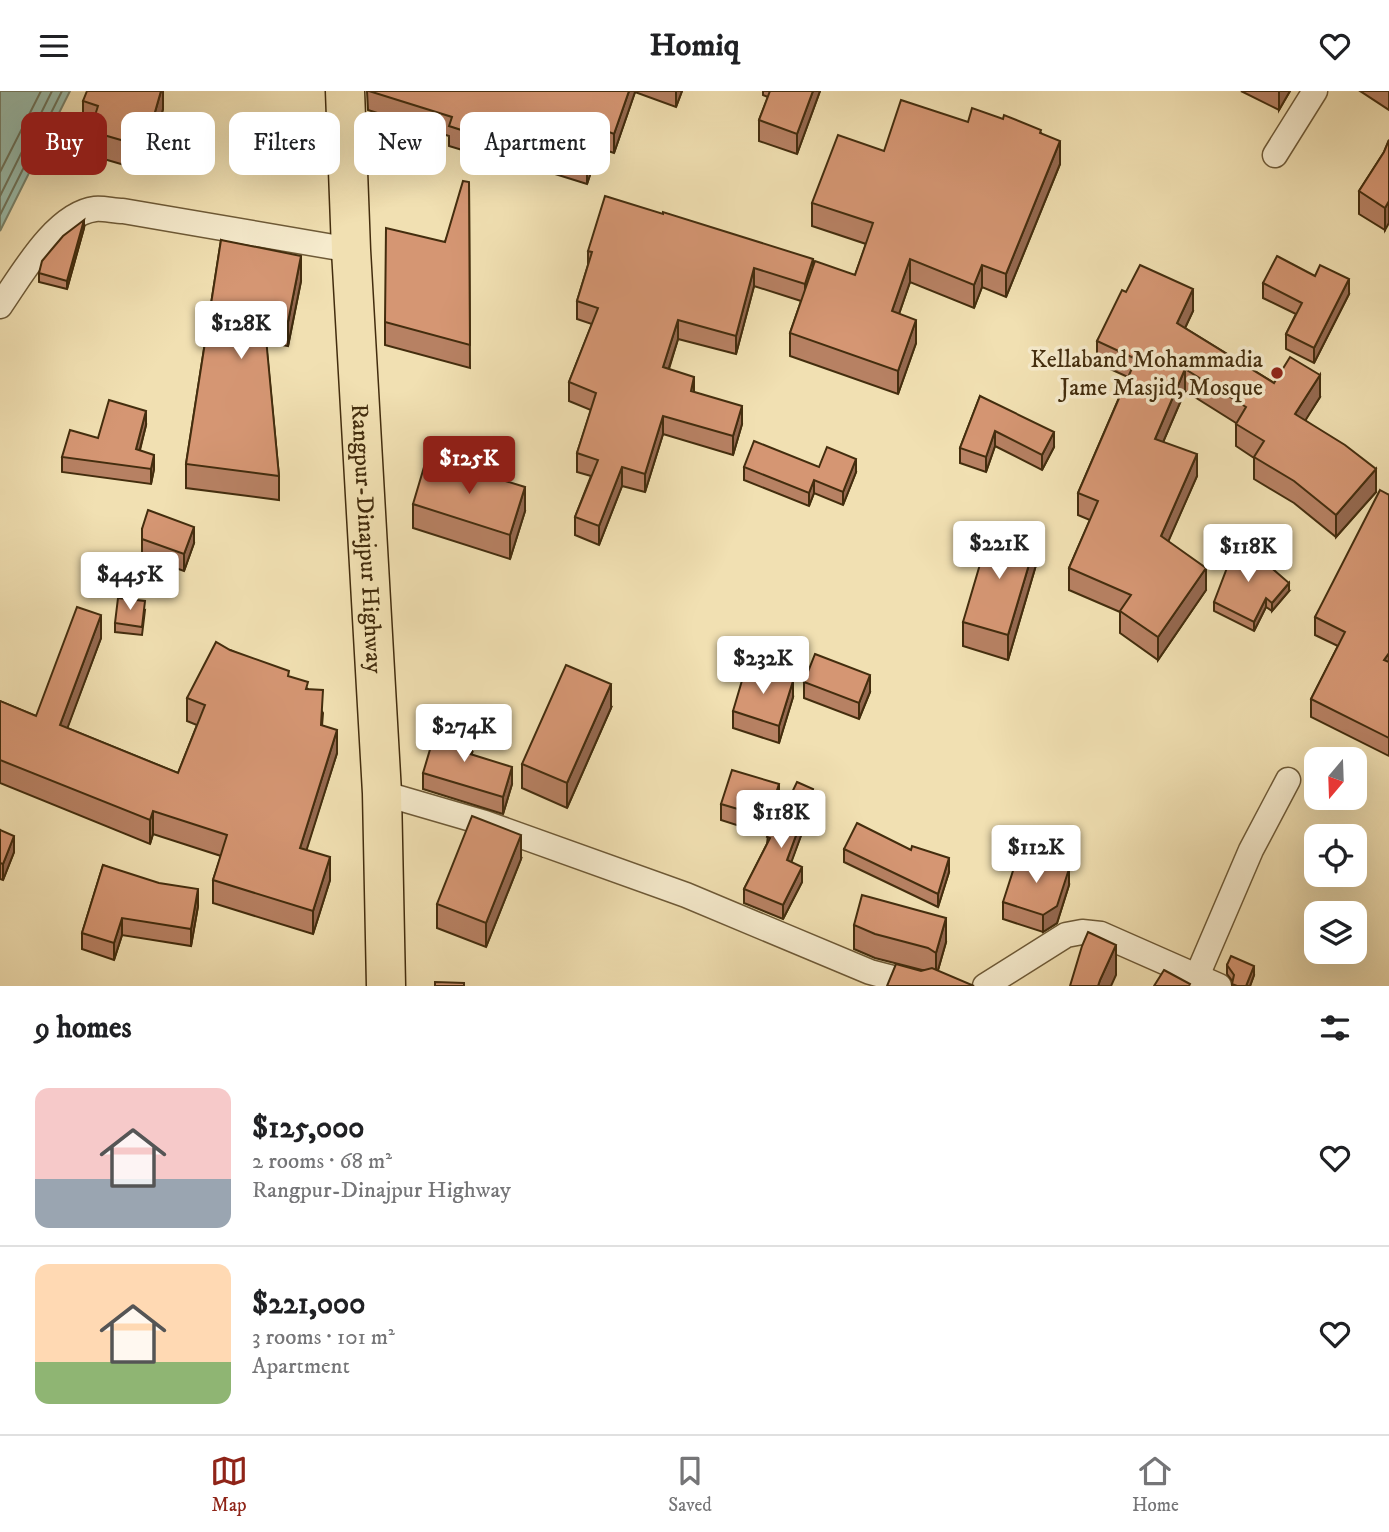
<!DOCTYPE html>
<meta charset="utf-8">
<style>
:root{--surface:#fff;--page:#f6f6f6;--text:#202124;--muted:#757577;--line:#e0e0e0;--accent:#8f2418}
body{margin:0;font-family:"IM FELL DW Pica",serif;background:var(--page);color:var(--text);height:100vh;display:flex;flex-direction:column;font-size:26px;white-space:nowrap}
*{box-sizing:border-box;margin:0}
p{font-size:23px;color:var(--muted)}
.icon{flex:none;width:38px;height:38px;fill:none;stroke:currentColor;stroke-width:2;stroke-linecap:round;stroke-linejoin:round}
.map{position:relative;height:895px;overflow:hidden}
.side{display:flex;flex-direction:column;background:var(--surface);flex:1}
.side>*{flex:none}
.top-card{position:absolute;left:21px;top:21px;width:700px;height:63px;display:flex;gap:14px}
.needle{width:46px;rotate:199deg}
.fabs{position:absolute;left:1304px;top:656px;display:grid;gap:14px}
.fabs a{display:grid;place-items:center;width:63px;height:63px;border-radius:14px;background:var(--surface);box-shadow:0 7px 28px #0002;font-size:35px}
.price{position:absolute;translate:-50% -60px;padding:0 16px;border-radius:7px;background:#fff;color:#222;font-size:23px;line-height:46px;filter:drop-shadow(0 2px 4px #0008)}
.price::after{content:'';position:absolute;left:50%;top:42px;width:21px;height:16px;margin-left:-10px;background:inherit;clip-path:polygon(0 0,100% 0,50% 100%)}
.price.selected{background:var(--accent);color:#fff}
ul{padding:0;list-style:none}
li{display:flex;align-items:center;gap:21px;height:175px;padding:0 35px}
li+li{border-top:2px solid var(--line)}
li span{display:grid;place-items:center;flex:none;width:196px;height:140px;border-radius:14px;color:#555}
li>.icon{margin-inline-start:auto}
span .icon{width:84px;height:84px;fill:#fffc;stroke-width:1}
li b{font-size:30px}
h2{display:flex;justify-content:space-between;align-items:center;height:84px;padding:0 35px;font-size:30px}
.pill{padding:0 24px;border-radius:14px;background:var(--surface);box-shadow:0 7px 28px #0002;font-size:24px;line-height:63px}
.pill.selected{background:var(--accent);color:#fff}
header{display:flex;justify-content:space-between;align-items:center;height:91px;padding:0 35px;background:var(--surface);font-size:32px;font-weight:700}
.tabs{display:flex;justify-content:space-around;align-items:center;height:98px;border-top:2px solid var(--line);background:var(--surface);font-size:19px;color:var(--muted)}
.tabs a{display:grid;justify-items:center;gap:4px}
.tabs .selected{color:var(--accent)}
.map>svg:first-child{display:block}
.water{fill:#9bbdab;stroke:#78836c;stroke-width:2}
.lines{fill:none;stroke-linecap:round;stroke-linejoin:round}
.shore{stroke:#6f755c;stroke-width:2}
.minor-casing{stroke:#6e5a37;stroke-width:27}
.trunk-casing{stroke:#432d0e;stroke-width:41}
.minor{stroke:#f6ebcd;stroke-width:24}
.trunk{stroke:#f1e0b2;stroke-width:38}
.wall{fill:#b78163;stroke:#432d0e;stroke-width:2}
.shaded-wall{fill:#956950;stroke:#432d0e;stroke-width:2}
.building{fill:#d59673;stroke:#432d0e;stroke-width:2}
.poi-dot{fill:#8f2418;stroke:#f6ebcd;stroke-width:2.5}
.labels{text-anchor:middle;stroke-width:7;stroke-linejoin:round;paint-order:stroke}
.poi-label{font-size:24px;fill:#432d0e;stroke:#f6ebcd;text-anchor:end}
.street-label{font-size:24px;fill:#432d0e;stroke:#f6ebcd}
</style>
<header><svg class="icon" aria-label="menu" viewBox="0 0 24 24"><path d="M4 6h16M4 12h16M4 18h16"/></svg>Homiq<svg class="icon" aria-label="heart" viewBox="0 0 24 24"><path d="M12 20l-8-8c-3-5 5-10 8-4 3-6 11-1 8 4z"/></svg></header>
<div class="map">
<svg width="1389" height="895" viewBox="0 0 1389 895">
<rect width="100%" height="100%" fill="#f1e0b2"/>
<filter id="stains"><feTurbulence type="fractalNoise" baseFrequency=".00286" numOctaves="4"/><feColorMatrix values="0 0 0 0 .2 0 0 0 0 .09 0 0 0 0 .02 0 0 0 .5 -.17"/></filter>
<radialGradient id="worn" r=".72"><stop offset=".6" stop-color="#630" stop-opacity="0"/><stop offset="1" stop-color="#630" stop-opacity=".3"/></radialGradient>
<polygon class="water" points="0,0 70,0 0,140"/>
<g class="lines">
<g class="shore">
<polyline points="0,81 41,0"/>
<polyline points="0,105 52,0"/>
<polyline points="0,124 62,0"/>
</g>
<defs>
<g id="minor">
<polyline points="1275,64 1315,0"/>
<path d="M0,215C21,185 55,123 95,118C103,117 114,120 123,120L351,159"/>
<polyline points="382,702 485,732 686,804 870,881 924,895"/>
<polyline points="1197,885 1251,759 1288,689"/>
<polyline points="985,895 1066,844 1082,841 1101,843 1219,895"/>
</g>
<g id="trunk">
<path id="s1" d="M345,0L351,159L382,702L386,895"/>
</g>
</defs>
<use href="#minor" class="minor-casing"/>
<use href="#trunk" class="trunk-casing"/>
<use href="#minor" class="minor"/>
<use href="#trunk" class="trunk"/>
</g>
<g class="wall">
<polygon points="163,0 163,18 145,80 90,64 90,40 91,37 83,34 83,10"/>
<polygon points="367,0 682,0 676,16 635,1 614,62 599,57 587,93 523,73 493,65 492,68 449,55 449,45 368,19"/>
<polygon points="763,0 820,0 797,63 759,50 759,29 768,6 763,4"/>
<polygon points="1241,0 1290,0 1279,19"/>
<polygon points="1360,0 1389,0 1389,19"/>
<polygon points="968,31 1041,42 1060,73 1006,206 982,196 974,217 910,191 899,223 916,252 898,303 790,265 790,242 801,210 754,195 736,263 678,248 669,278 694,301 742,333 733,364 663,343 645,401 622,395 599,454 575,444 575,426 591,385 577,381 577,362 591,319 569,310 569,291 592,233 577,228 577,210 588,174 588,160 813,178 855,184 866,153 812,135 812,112 884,60"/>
<polygon points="1389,49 1385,139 1359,123 1359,100 1384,61"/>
<polygon points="469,91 470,277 385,254 385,231 445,151"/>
<polygon points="84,137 67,198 39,191 39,182"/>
<polygon points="221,149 301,190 288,255 266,251 279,385 279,409 186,397 186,373"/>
<polygon points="1263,192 1349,203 1314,272 1286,258 1286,243 1296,223 1263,207"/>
<polygon points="1126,201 1193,220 1185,237 1274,292 1320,306 1305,329 1376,401 1336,446 1294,412 1254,388 1254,367 1236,355 1236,332 1185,300 1163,351 1197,385 1168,450 1206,499 1158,569 1120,542 1120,521 1069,499 1069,477 1090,429 1078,424 1078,402 1128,286 1097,272 1097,250"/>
<polygon points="980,305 1054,356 1042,379 995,355 986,381 960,372 960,357"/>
<polygon points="146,334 140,359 154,378 151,393 62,381 62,366 98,347"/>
<polygon points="744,376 819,376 856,381 843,414 814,402 809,415 744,389"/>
<polygon points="1389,404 1389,665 1311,626 1311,608 1338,555 1315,544 1315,526"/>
<polygon points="413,413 525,420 510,468 413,437"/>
<polygon points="142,438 194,452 184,480 142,465"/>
<polygon points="1036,474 1008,569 963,555 963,531"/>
<polygon points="1289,500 1272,520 1266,516 1254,540 1214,520 1214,511"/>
<polygon points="145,519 142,544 115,541 115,532"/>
<polygon points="101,547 67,637 178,682 197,634 187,630 187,607 230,559 289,586 308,598 323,622 322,635 337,662 306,759 330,789 313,843 213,812 213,789 221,765 153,743 150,753 0,692 0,610 36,625"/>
<polygon points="804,591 870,601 859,628 804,607"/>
<polygon points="793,606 779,652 733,637 733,620"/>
<polygon points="611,617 567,717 522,697 522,673"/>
<polygon points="472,662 471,664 512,693 503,723 423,698 423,682"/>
<polygon points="779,710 772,733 786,714 813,712 791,771 802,791 783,828 744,812 744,798 767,753 768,744 721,729 721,713"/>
<polygon points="0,739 14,761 3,789 0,788"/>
<polygon points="844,758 949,781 938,816 844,771"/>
<polygon points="521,768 486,856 437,837 437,813"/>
<polygon points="103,774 198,815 191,855 122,844 114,869 82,858 82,842"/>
<polygon points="1069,794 1057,832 1043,841 1003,828 1003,811"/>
<polygon points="854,834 946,851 938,879 922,879 875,867 854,858"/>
<polygon points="1227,874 1254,884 1250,895 1232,895 1233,891 1227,883"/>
</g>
<g class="shaded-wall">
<polygon points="161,0 163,0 163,18 145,80 145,56"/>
<polygon points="629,0 635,0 635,1 614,62 614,43"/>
<polygon points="676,0 682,0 676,16"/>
<polygon points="813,0 820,0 797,63 797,43"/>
<polygon points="1279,0 1290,0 1279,19"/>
<polygon points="599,37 599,57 587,93 587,74"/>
<polygon points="493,45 493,65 492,68 492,49"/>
<polygon points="1060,50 1060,73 1006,206 1006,183"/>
<polygon points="1389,110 1389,132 1385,139 1385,117"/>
<polygon points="84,129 84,137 67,198 67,190"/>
<polygon points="301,165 301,190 288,255 288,231"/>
<polygon points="813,168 813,186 805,211 805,193"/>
<polygon points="910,168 910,191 892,243 892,220"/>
<polygon points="982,174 982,196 974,217 974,194"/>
<polygon points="754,177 754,195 736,263 736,245"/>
<polygon points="1349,188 1349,203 1314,272 1314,257"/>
<polygon points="1193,198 1193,220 1177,254 1177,232"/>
<polygon points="678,229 678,248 663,295 663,276"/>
<polygon points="916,229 916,252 898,303 898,280"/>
<polygon points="1185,278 1185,300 1155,370 1155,348"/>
<polygon points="1320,284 1320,306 1295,346 1295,323"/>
<polygon points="694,286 694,304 691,300"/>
<polygon points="742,315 742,333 733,364 733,345"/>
<polygon points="146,320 146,334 136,373 136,358"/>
<polygon points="663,325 663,343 645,401 645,383"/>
<polygon points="995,340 995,355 986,381 986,366"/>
<polygon points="1054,341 1054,356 1042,379 1042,364"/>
<polygon points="1197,363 1197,385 1161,467 1161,445"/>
<polygon points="154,364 154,378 151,393 151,378"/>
<polygon points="856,368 856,381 843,414 843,401"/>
<polygon points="622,376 622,395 599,454 599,435"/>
<polygon points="1376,378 1376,401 1336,446 1336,424"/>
<polygon points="814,389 814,402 809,415 809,402"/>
<polygon points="525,396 525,420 510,468 510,444"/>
<polygon points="194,436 194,452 184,480 184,463"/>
<polygon points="1036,450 1036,474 1008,569 1008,544"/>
<polygon points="1206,477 1206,499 1158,569 1158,546"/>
<polygon points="1289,492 1289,500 1272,520 1272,512"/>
<polygon points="1266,507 1266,516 1254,540 1254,531"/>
<polygon points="101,524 101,547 60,657 60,634"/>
<polygon points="1389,562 1389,580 1384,569"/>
<polygon points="870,584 870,601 859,628 859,612"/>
<polygon points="793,590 793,606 779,652 779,635"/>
<polygon points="611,593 611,617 567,717 567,692"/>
<polygon points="337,639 337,662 300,780 300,757"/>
<polygon points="472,645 472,662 467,679 467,662"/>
<polygon points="512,676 512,693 503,723 503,706"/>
<polygon points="779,693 779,710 768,744 768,727"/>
<polygon points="813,698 813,712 787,783 787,769"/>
<polygon points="153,720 153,743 150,753 150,729"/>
<polygon points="521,744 521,768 486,856 486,832"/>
<polygon points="14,745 14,761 3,789 3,773"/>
<polygon points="330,766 330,789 313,843 313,820"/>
<polygon points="949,767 949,781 938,816 938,803"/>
<polygon points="802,776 802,791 783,828 783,814"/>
<polygon points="1069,778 1069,794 1057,832 1043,841 1043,824"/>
<polygon points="198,798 198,815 191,855 191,838"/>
<polygon points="122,827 122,844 114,869 114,852"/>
<polygon points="946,827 946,851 936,886 936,862"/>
<polygon points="1116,854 1116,884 1111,895 1098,895 1100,889"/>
<polygon points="1254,875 1254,884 1250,895 1246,895"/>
</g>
<g class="building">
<polygon points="87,0 161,0 145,56 90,40 98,15 83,10"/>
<polygon points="369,0 629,0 614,43 599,37 587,74 523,54 493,45 492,49 449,35 452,26"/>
<polygon points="770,0 813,0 797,43 759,29"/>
<polygon points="901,9 968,31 972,17 1003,28 1004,24 1041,39 1040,42 1060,50 1006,183 982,174 974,194 910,168 892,220 916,229 898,280 790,242 815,170 855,184 873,132 812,112 838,44 884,60"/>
<polygon points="1389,49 1389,110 1385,117 1359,100 1384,61"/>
<polygon points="463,90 469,91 470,254 385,231 386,137 445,151"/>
<polygon points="605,105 663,123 663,121 813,168 805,193 754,177 736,245 678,229 663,276 694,286 691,300 742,315 733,345 663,325 645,383 622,376 599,435 575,426 598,369 577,362 596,302 569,291 598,217 577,210 592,161 588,160"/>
<polygon points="84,129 67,190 39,182 42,170 52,158 63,145"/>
<polygon points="221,149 301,165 288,231 264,226 279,385 186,373"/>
<polygon points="1277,165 1315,185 1320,174 1349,188 1314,257 1286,243 1302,212 1263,192"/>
<polygon points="1140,174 1193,198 1177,232 1274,292 1290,266 1320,284 1295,323 1345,354 1376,378 1336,424 1294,390 1254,366 1264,350 1236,333 1246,316 1185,278 1155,348 1197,363 1161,445 1206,477 1158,546 1120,520 1131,504 1069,477 1098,410 1078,402 1136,268 1097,250 1122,199 1126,201"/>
<polygon points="980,305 1054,341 1042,364 995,340 986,366 960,357"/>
<polygon points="109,309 146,320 136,358 154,364 151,378 62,366 70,339 98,347"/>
<polygon points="754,350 819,376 827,356 856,368 843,401 814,389 809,402 744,376"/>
<polygon points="427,366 525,396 510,444 413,413"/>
<polygon points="1380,399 1389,404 1389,562 1384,569 1389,571 1389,647 1311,608 1345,541 1315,526"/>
<polygon points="148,419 194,436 184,463 142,448 142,438"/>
<polygon points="991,436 1036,450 1008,544 963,531"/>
<polygon points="1238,448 1289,492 1272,512 1266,507 1254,531 1214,511"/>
<polygon points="118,507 145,510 142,536 115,532"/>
<polygon points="77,516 101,524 60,634 178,682 205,614 187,607 216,551 230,559 289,580 288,585 308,591 306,598 323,599 321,634 337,639 300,757 330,766 313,820 213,789 227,744 153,720 150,729 0,669 0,610 36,625"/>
<polygon points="815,563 870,584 859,612 804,591"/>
<polygon points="566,574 611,593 567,692 522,673"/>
<polygon points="746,576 793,590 779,635 733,620"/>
<polygon points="437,635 472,645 467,662 512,676 503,706 423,682"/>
<polygon points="732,679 779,693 768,727 721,713"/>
<polygon points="797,691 813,698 787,769 802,776 783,814 744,798 770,747 767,746 780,712 786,714"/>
<polygon points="472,725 521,744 486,832 437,813"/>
<polygon points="857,732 911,759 912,755 949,767 938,803 844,758"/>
<polygon points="0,739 14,745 3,773 0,772"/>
<polygon points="1019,761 1069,778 1057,815 1043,824 1003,811"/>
<polygon points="103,774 159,792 198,798 191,838 122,827 114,852 82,842"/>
<polygon points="862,804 946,827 936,862 928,857 875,843 854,834"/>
<polygon points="1088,841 1116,854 1100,889 1098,895 1070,895 1082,855"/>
<polygon points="1231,865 1254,875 1246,895 1237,895 1232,893 1234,884 1227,874"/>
<polygon points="896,873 921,880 932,877 974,895 887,895"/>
<polygon points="1164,879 1190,893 1189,895 1154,895"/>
<polygon points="435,891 464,892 464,895 435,895"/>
</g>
<circle class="poi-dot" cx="1277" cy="282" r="7"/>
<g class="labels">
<g class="poi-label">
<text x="1263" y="276">Kellaband Mohammadia<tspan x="1263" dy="28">Jame Masjid, Mosque</tspan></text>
</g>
<g class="street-label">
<text dy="8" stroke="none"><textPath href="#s1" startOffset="448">Rangpur-Dinajpur Highway</textPath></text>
</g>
</g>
<rect width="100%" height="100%" filter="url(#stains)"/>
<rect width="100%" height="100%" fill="url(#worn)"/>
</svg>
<div class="fabs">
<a><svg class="needle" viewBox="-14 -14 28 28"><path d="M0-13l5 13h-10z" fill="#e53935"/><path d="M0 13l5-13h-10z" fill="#757577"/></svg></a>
<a><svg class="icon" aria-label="locate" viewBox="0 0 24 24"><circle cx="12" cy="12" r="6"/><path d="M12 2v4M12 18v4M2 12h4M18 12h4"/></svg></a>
<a><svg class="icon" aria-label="layers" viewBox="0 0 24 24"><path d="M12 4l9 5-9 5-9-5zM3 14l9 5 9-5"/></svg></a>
</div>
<b class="price" style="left:241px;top:270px">$128K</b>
<b class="price selected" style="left:469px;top:405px">$125K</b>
<b class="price" style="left:999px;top:490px">$221K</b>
<b class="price" style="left:1248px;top:493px">$118K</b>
<b class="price" style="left:130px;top:521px">$445K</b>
<b class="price" style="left:763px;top:605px">$232K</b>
<b class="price" style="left:464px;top:673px">$274K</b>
<b class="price" style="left:781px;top:759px">$118K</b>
<b class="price" style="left:1036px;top:794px">$112K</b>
<div class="top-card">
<a class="pill selected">Buy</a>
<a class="pill">Rent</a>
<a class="pill">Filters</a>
<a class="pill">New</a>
<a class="pill">Apartment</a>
</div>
</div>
<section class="side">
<h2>9 homes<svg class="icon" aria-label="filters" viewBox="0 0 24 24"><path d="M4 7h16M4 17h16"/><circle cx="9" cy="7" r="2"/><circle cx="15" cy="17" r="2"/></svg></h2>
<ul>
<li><span style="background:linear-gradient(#f6c9c9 65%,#9aa5b1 0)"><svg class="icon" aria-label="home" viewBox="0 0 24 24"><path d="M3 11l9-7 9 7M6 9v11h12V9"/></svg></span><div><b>$125,000</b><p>2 rooms · 68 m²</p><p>Rangpur-Dinajpur Highway</p></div><svg class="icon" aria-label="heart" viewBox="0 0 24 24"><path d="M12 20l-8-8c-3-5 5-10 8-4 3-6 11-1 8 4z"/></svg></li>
<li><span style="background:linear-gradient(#ffd9b3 70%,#8fb573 0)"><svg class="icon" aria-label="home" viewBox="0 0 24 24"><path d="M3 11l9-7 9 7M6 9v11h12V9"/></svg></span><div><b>$221,000</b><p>3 rooms · 101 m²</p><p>Apartment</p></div><svg class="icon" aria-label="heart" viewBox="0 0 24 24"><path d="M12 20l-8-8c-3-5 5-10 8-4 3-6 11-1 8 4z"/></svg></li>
</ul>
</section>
<nav class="tabs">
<a class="selected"><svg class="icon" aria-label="map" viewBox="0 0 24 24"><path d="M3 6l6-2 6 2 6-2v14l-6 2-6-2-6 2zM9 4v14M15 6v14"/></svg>Map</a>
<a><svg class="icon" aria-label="saved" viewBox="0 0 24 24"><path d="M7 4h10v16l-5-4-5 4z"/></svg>Saved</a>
<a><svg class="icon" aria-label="home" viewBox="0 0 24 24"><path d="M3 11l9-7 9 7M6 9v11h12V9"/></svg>Home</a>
</nav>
